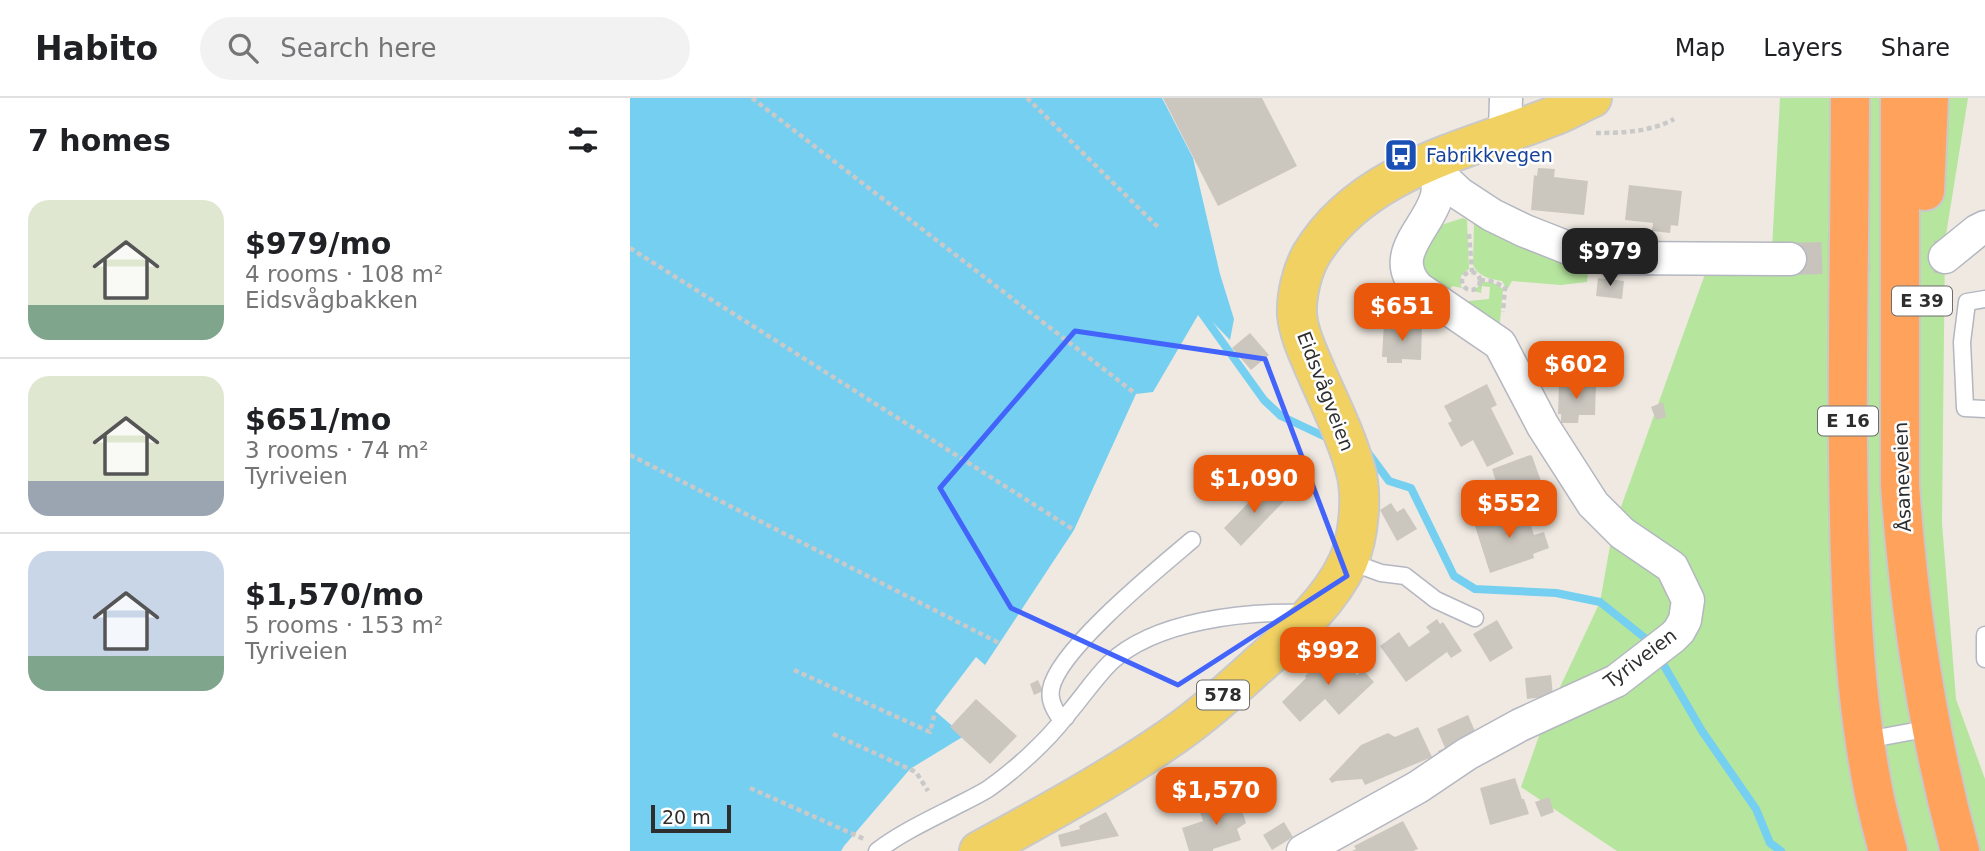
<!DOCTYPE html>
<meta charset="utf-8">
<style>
:root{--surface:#fff;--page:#f2f2f2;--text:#202124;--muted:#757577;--line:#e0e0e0;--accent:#ea580c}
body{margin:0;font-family:"DejaVu Sans",sans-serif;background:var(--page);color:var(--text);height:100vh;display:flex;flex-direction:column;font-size:26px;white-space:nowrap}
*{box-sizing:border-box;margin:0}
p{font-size:23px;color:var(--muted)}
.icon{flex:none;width:38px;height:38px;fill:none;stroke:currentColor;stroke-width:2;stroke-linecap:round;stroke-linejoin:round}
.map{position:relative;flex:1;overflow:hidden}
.drawer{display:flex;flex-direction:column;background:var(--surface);width:630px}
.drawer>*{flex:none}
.scale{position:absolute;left:21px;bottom:18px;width:80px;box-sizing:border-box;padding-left:7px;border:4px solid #2e2e2e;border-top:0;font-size:19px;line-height:24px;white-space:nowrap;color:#2e2e2e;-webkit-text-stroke:5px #fff;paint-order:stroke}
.price{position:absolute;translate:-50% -60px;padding:0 16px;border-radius:14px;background:var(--accent);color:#fff;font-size:23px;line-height:46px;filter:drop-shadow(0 2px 4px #0008)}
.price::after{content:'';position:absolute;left:50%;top:42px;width:21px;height:16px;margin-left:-10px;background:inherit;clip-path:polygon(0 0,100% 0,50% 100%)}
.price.selected{background:#222;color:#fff}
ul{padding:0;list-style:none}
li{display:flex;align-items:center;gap:21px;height:175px;padding:0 28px}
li+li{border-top:2px solid var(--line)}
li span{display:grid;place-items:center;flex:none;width:196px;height:140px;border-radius:21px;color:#555}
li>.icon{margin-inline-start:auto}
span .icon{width:84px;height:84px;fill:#fffc;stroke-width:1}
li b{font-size:30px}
h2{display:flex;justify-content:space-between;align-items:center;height:84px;padding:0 28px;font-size:30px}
header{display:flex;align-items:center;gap:42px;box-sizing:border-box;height:98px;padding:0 35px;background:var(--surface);border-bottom:2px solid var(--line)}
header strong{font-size:33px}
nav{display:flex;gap:38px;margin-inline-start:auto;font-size:24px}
.search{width:490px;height:63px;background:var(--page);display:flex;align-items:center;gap:18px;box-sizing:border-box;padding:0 24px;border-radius:38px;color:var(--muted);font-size:26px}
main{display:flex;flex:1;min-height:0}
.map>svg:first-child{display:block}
.green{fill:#b6e59e}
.water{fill:#75cff0}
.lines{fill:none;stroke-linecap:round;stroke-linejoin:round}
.stream{stroke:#75cff0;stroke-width:8}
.building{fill:#cbc7bf}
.street-tunnel{stroke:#c8c4bd;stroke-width:32;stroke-dasharray:32 16;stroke-linecap:butt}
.lane-casing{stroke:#b4b7c1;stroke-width:19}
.street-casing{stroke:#b4b7c1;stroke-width:35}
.primary-casing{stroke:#c9c9c9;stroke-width:42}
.highway-casing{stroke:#c9c9c9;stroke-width:42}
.path{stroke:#c9c9c9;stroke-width:4.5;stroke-dasharray:5 3.5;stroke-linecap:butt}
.lane{stroke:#fff;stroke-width:16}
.street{stroke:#fff;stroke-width:32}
.primary{stroke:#f2d163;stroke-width:38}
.highway{stroke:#ffa35c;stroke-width:38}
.marked{fill:none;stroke:#4264fb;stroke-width:5;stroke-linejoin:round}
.labels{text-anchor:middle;stroke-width:5;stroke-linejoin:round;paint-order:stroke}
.shield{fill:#fff;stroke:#6d6d6d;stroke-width:2}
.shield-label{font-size:18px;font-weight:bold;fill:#2e2e2e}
.transit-label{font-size:19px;fill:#164399;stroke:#fff;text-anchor:start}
.street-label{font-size:19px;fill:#2e2e2e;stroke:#fff}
</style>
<header>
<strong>Habito</strong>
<div class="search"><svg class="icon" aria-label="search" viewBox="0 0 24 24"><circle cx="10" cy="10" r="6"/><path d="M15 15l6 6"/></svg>Search here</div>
<nav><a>Map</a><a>Layers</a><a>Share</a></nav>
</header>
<main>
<section class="drawer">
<h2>7 homes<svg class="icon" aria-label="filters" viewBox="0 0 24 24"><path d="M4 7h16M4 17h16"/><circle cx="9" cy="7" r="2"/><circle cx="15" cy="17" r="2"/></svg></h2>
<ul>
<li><span style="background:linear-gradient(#dfe7d0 75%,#7fa58c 0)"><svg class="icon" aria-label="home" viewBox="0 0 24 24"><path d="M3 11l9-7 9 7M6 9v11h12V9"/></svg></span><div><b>$979/mo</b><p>4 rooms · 108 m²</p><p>Eidsvågbakken</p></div></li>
<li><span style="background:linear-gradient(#dfe7d0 75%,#9aa5b1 0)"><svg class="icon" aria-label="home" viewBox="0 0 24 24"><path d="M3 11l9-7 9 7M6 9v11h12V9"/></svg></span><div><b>$651/mo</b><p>3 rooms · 74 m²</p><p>Tyriveien</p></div></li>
<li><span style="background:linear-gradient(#c9d6e8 75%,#7fa58c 0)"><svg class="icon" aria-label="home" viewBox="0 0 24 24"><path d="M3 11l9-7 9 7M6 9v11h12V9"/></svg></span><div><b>$1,570/mo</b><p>5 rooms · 153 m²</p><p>Tyriveien</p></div></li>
</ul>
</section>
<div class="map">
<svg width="1355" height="753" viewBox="0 0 1355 753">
<rect width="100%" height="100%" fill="#efe9e1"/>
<g class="green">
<polygon points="1150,0 1338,0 1315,143 1312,425 1326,601 1355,681 1355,753 987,753 891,689 915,621 970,504 983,431 1079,165 1141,171"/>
<path d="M833,120L837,122L839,171C830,176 828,182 832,190L822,188L817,196L790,174L798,137L814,126Z"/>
<path d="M844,123L959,163L957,184L931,187L882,183L877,192L872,183C860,181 849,179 843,167Z"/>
<polygon points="852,184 862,184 873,191 869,234 829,204 859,201 860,189 852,188 851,195 844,193"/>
</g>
<polygon class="water" points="0,0 532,0 563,60 590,176 604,221 600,242 571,212 523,294 506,296 444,432 355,567 346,559 305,613 334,638 280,671 214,748 211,753 0,753"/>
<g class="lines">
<g class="stream">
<polyline points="570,213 634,302 651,318 704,343"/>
<polyline points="736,352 759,383 781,390 824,478 845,491 926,495 970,504 1020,544 1022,548"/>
<polyline points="1029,559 1072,633 1126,711 1140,745 1151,753"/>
</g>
</g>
<g class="building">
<polygon points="533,0 632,0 667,68 588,108"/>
<polygon points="908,70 925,71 924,79 958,83 954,117 901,112 904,77 907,78"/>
<polygon points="999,87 1052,93 1048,128 1041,127 1040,135 1022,133 1023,125 995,122"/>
<polygon points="968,180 994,183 992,201 966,198"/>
<polygon points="754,225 792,228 791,262 772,261 772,265 757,265 757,259 752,259"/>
<polygon points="620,235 639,257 621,272 602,250"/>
<polygon points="929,285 966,286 965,317 949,317 948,325 931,325 931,316 928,316"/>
<polygon points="857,286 867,307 861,310 884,356 857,369 843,342 831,349 818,325 822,323 814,308"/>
<polygon points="1033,304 1036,319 1026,322 1021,309"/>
<polygon points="900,357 902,358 911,383 875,396 870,396 862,371"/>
<polygon points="642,387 656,401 611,448 594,430 625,398 628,401"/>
<polygon points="761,405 767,414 774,410 787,431 767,443 750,412"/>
<polygon points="887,407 890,417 897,415 904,437 914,434 919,450 903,456 904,460 860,475 844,425 877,415 875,411"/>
<polygon points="807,521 810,526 813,524 832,553 821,560 817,554 776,584 750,548 769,534 779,549 800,534 796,529"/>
<polygon points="867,522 883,550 860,564 843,536"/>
<polygon points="704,551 727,577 733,572 744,584 709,617 695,601 670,624 652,604 676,580 675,578"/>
<polygon points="921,577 923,598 897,601 895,580"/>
<polygon points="408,582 413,593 404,597 400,586"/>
<polygon points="346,601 387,638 360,666 320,629"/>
<polygon points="838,617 847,638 810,658 808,653 815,650 807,631"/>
<polygon points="788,629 802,659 735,687 732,681 706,683 702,685 699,681 731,647 758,635 765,639"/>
<polygon points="885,680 892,701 894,701 899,716 860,727 850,690"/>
<polygon points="919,699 924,714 911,719 905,704"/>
<polygon points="608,700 616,725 607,731 611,742 583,751 583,753 559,753 552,730 573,723 569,711"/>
<polygon points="476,714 489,738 431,749 428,737 450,731 449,728"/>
<polygon points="773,723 788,751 783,753 722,753 726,751 724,748"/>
<polygon points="654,724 663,739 642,752 633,737"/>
</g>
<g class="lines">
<polyline class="street-tunnel" points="1160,161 1249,158 1315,159"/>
<defs>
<g id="lane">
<polyline points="1355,201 1337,204 1332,244 1335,310 1355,311"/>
<polyline points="718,463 751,475 775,478 806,502 845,520"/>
<polyline points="1355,537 1355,561"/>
<path d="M436,619L428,617C423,609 419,601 421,591C428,552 529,470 562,442"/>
<polyline points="1236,642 1301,630"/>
<path d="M247,753C272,734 303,720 330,706C340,701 350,696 358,691C385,672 416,644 436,618C451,601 464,581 480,565C525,522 617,513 676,515"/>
</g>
<g id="street">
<polyline points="875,34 876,0"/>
<polyline points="804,64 815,82 830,96 862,117 895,133 946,153 980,160 1160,161"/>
<polyline points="1315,159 1347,133 1355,129"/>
<path d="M673,753L788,689L837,656L890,627L986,583L1043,539L1049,533L1055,522L1058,502L1042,469L992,435L963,406L913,328L870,246L788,190C758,158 796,132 806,101C810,88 807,75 803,63"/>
</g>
<path id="primary" d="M349,753C415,717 481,681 543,638C575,616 605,588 634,562C665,534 700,503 718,464C729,439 733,396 725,370C716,337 700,306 687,276C679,257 669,237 667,217C666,198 672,173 681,157C731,73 836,52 921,19C935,14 948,6 962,0"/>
<g id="highway">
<path d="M1220,0C1220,116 1217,233 1218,349C1219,465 1221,583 1244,696C1248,715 1253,734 1258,753"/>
<path d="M1270,0V387C1279,513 1297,631 1330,753"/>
<polyline points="1295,93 1299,0"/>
</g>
</defs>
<use href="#lane" class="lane-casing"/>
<use href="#street" class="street-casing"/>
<use href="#primary" class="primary-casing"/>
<use href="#highway" class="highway-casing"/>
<g class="path">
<polyline points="122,0 506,296"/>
<polyline points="397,0 529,130"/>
<path d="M966,35C991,35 1021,34 1044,21"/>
<polyline points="839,136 842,174"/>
<polyline points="0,150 444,432"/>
<circle cx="841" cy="183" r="9"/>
<polyline points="850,182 861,183 875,189 873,214"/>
<polyline points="0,357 369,545"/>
<polyline points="164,572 300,634 305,614"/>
<polyline points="203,636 286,674 298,693"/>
<polyline points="120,690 234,741"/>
</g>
<use href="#lane" class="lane"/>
<use href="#street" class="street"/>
<use href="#primary" class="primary"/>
<use href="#highway" class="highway"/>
</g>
<path class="marked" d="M445,233L635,261L717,478L548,587L381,510L310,390Z"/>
<defs>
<symbol id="bus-square" viewBox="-11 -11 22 22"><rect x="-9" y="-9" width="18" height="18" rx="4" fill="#1a4fb4" stroke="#fff"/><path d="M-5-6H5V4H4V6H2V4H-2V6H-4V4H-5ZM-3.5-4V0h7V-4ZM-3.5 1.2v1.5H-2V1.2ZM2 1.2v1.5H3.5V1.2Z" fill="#fff"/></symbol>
</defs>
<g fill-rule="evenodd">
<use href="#bus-square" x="752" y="38" width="38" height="38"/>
</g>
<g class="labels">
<g class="shield">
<rect x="1262" y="188.5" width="60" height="29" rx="5"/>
<rect x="1188" y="308.5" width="60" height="29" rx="5"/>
<rect x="567" y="582.5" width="52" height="29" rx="5"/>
</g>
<g class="shield-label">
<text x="1292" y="209">E 39</text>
<text x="1218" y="329">E 16</text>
<text x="593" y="603">578</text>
</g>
<g class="transit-label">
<text x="796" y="64">Fabrikkvegen</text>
</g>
<g class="street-label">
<text transform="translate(696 293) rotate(69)" y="7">Eidsvågveien</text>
<text transform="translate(1272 379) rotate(-92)" y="7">Åsaneveien</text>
<text transform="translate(1010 560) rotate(-37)" y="7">Tyriveien</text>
</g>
</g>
</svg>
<div class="scale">20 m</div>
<b class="price selected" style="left:980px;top:190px">$979</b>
<b class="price" style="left:772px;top:245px">$651</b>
<b class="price" style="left:946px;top:303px">$602</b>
<b class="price" style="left:624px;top:417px">$1,090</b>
<b class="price" style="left:879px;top:442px">$552</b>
<b class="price" style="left:698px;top:589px">$992</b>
<b class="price" style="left:586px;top:729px">$1,570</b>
</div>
</main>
